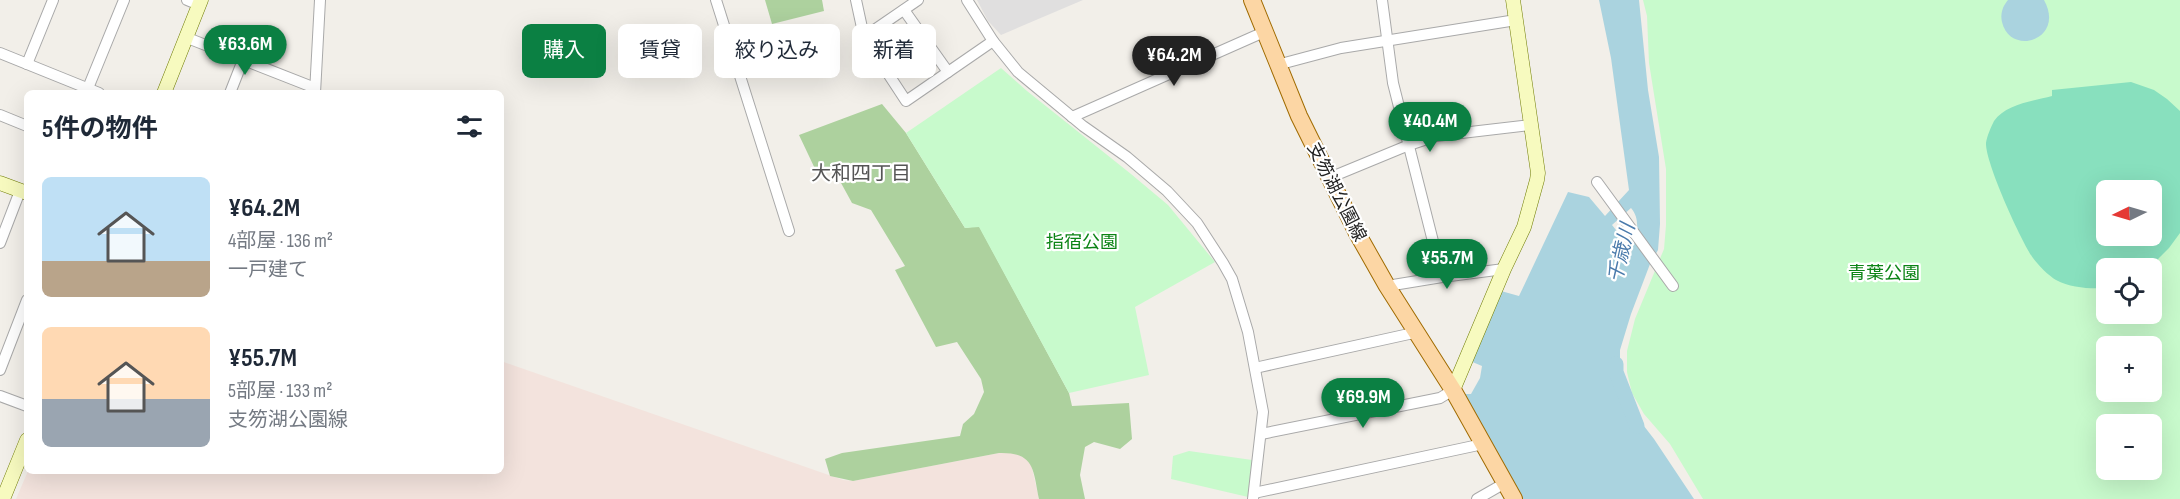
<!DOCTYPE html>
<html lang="ja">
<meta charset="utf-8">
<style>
:root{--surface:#fff;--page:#f6f6f7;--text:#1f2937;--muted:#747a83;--accent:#0b8043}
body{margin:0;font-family:"Sofia Sans Condensed","Noto Sans JP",sans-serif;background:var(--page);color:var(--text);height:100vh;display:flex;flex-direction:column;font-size:22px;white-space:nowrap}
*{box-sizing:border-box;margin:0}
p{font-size:20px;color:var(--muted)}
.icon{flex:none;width:33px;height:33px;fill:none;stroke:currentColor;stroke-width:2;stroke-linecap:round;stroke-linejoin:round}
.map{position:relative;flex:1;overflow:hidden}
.panel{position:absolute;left:24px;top:90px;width:480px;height:384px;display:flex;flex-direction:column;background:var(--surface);border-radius:9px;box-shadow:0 6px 24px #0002}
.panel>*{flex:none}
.banner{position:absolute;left:522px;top:24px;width:570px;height:54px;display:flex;gap:12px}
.needle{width:39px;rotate:265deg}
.controls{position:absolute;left:2096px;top:180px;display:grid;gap:12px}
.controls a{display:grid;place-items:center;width:66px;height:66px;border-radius:9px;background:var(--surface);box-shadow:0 6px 24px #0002;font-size:30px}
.price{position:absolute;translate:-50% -51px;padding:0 14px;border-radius:21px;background:var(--accent);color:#fff;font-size:20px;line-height:39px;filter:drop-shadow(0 2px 3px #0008)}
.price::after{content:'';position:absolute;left:50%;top:36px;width:18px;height:14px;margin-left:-9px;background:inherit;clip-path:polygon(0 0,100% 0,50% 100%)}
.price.current{background:#222;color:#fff}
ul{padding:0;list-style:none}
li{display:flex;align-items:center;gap:18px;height:150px;padding:0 18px}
li span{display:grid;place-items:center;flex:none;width:168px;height:120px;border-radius:9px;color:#555}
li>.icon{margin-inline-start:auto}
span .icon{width:72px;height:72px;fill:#fffc;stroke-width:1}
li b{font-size:26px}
h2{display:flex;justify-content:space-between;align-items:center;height:72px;padding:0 18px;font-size:26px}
.tag{padding:0 21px;border-radius:9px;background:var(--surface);box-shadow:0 6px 24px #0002;font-size:21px;line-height:54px}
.tag.current{background:var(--accent);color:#fff}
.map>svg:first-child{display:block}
.residential{fill:#e0dfdf}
.military{fill:#f3e3dd}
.forest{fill:#add19e}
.park{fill:#c8facc;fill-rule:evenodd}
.pitch{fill:#88e0be;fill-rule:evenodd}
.water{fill:#aad3df;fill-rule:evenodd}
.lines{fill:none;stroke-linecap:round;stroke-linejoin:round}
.river{stroke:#aad3df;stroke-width:15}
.street-casing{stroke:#a9a9a9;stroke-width:12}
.secondary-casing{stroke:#707d05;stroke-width:15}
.primary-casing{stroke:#a06b00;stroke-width:18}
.street{stroke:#fff;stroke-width:10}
.secondary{stroke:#f7fabf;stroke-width:14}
.primary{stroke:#fcd6a4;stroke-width:16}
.labels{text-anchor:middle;stroke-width:4.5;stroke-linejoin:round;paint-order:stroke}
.street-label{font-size:18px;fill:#222;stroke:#fff}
.park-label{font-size:18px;fill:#0c8416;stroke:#fff}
.neighbourhood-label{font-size:20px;fill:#555;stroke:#fff}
.water-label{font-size:20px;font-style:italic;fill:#4a7aab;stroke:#fff}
</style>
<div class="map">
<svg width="2180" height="499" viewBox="0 0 2180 499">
<rect width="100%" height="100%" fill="#f2efe9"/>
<polygon class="residential" points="977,0 1083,0 1001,35 988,21"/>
<polygon class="military" points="501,361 843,480 853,481 999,453 1012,453 1024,456 1031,464 1039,499 16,499 28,471 501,471"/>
<g class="forest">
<polygon points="765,0 822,0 824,11 772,24"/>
<path d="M882,104L906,133L965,228L979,226L1069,393L1072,406L1129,403L1132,439L1120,449L1094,442L1085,447L1080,475L1085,499H1039C1033,470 1035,452 999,453L853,481L830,476L825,459L842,453L960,436L963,424L974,414L984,392L981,379L957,342L936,347L895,270L905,266L871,210L852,203L835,172L817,173L799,135Z"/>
</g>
<g class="park">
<path d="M1643,0H2180V499H1703L1670,444L1644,414L1632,393L1627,372V351L1635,319L1664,249L1666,225V169L1649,63L1647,16ZM2106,190H2151V236H2106ZM2106,268H2151V314H2106ZM2106,346H2151V392H2106ZM2106,424H2151V470H2106Z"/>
<polygon points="239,25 280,42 270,67 230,52"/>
<polygon points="1001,68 1027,91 1131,174 1168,205 1215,262 1135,307 1149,375 1069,393 979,227 965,228 906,133"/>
<polygon points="1189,451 1252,460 1248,497 1171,479 1173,456"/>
</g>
<path class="pitch" d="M2131,82L2154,90L2167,99L2180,111V233L2169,248L2149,268H2106V288C2090,289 2071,288 2056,280C2049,276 2038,265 2033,258C2021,241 1985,162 1986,143C1987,136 1991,127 1994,121C2006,104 2034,101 2052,96V90ZM2106,190H2151V236H2106Z"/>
<g class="water">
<path d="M1599,0H1639L1648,90L1659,157L1660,224L1658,250L1650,264L1631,314L1620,350V395L1654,439L1694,499H1522L1464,394H1471L1480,378L1482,366L1470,361L1501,291L1519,296L1568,192L1589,197L1605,216L1629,190L1611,58ZM1631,208C1644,223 1633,244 1629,261L1620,235L1612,225Z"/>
<path d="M2008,0H2044C2066,40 2010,57 2002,22C2000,13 2003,6 2008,0Z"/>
</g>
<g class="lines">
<polyline class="river" points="1616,364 1616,372 1637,426"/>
<defs>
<g id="street">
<polyline points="187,0 199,5"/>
<polyline points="716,0 789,231"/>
<polyline points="856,0 864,37 906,101 993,41"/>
<polyline points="967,0 993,41 1018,72 1083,126 1127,157 1167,191 1197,223 1223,263 1232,279 1248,332 1263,412 1253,499"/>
<polyline points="1382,0 1393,83 1442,277"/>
<polyline points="904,10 948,72"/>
<polyline points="185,37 315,88"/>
<polyline points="864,37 918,0"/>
<polyline points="0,53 99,93"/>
<polyline points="27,64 53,0"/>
<polyline points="1277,65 1341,48 1516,20"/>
<polyline points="86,93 124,0"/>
<polyline points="230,93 243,60"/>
<polyline points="315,93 320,0"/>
<polyline points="0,115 27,126"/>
<polyline points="1072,117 1264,32"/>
<polyline points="1329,178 1409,145 1436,136 1531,125"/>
<polyline points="1597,182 1673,286"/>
<polyline points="0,243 20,191"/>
<polyline points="1387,286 1442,277 1504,269"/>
<polyline points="1255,368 1418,332"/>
<polyline points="0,370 27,300"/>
<polyline points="0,396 27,406"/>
<polyline points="1261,434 1440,398 1453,390"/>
<polyline points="1254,493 1483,444"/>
<polyline points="1477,499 1505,483"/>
</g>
<g id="secondary">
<polyline points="164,93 201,0"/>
<polyline points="0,183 27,193"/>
<polyline points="1453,390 1504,269 1524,227 1537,180 1538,173 1513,0"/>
<polyline points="3,499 27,440"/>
</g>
<polyline id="primary" points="1252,0 1299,116 1357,233 1387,286 1453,390 1514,499"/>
</defs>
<use href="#street" class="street-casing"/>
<use href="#secondary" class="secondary-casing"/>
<use href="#primary" class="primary-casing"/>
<use href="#street" class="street"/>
<use href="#secondary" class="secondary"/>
<use href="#primary" class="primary"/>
</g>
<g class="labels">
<g class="street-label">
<text transform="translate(1337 192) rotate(63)" y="6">支笏湖公園線</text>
</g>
<g class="park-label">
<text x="1082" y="248">指宿公園</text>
<text x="1884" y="279">青葉公園</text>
</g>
<g class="neighbourhood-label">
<text x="861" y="180">大和四丁目</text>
</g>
<g class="water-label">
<text transform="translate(1621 253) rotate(-77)" y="7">千歳川</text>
</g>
</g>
</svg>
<div class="controls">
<a><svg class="needle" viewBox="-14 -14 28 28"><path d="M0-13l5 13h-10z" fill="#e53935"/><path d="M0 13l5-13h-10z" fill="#747a83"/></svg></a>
<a><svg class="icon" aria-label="locate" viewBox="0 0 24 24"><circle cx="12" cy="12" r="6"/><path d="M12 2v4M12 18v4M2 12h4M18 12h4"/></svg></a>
<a>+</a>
<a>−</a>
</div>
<b class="price" style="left:245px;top:76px">¥63.6M</b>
<b class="price current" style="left:1174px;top:87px">¥64.2M</b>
<b class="price" style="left:1430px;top:153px">¥40.4M</b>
<b class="price" style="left:1447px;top:290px">¥55.7M</b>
<b class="price" style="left:1363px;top:429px">¥69.9M</b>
<div class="banner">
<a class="tag current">購入</a>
<a class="tag">賃貸</a>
<a class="tag">絞り込み</a>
<a class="tag">新着</a>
</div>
<section class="panel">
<h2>5件の物件<svg class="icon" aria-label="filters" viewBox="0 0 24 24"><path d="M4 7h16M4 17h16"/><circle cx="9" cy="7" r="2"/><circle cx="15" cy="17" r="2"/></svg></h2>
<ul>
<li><span style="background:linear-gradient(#bfe0f5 70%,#b9a48a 0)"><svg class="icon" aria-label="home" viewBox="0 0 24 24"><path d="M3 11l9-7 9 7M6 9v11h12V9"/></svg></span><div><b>¥64.2M</b><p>4部屋 · 136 m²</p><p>一戸建て</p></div></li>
<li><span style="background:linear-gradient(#ffd9b3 60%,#9aa5b1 0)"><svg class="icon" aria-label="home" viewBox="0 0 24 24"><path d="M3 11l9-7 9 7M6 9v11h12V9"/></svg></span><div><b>¥55.7M</b><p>5部屋 · 133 m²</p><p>支笏湖公園線</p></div></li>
</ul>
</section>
</div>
